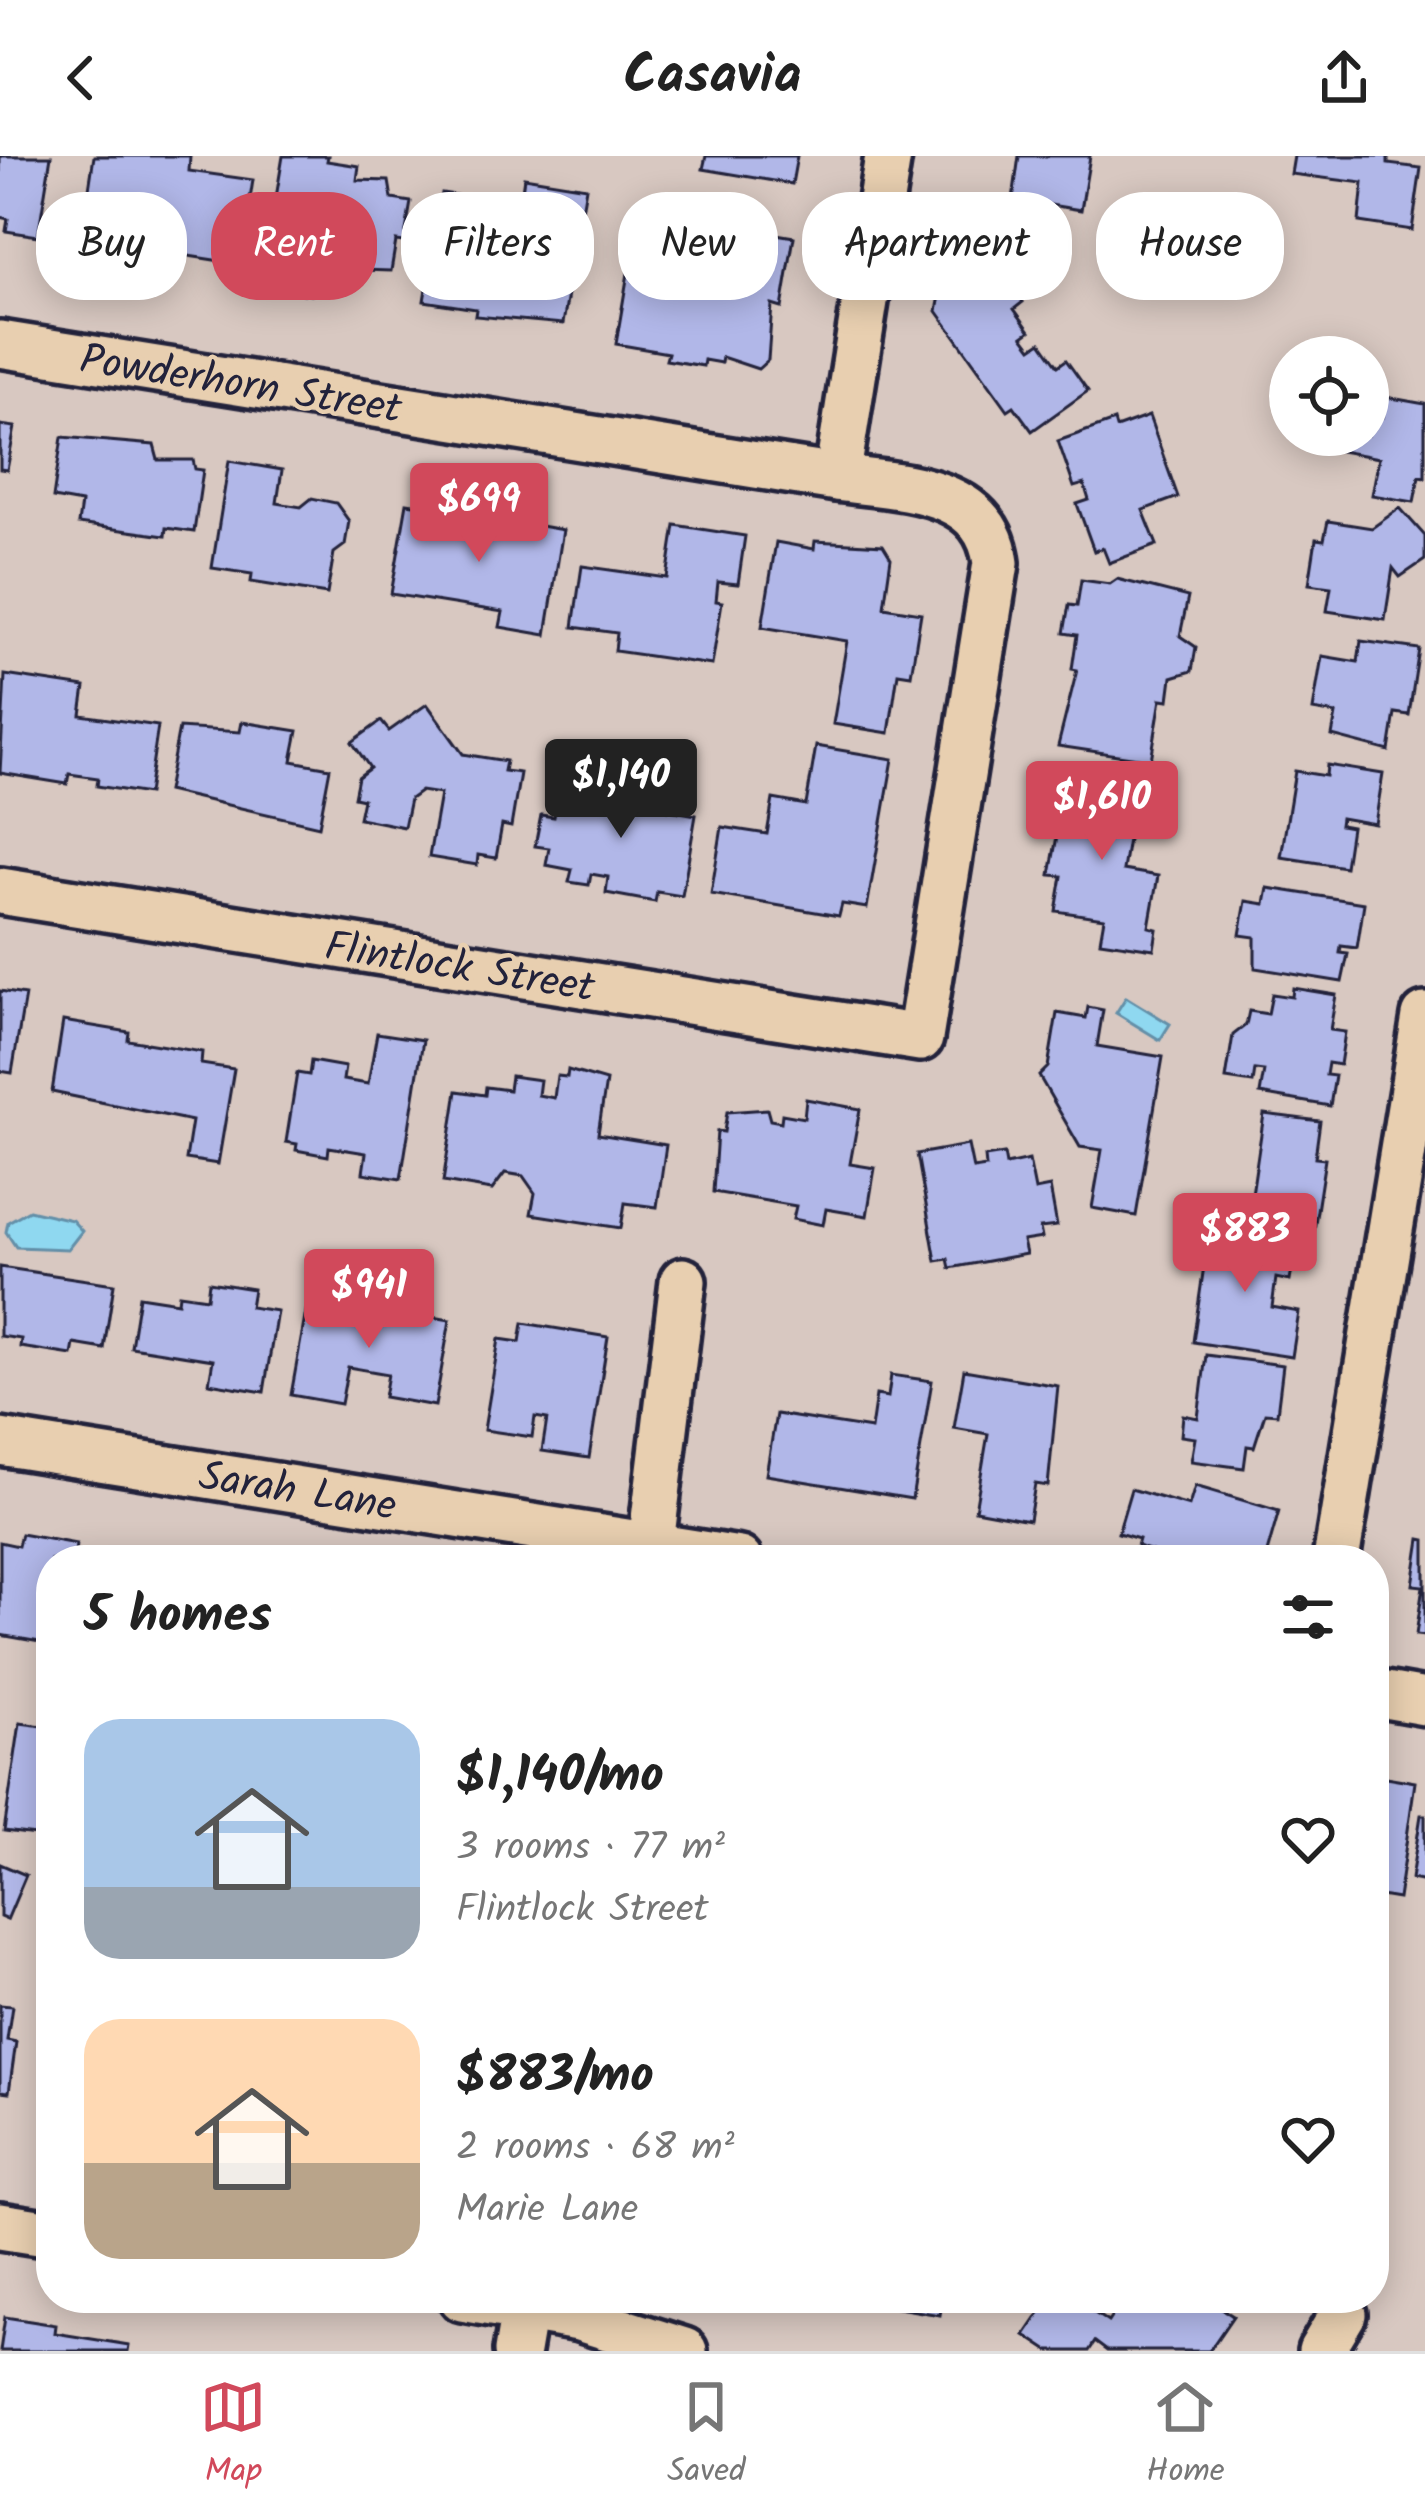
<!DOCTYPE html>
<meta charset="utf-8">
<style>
:root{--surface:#fff;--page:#f2f2f2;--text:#222;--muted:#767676;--line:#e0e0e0;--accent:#d1495b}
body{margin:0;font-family:Kalam,sans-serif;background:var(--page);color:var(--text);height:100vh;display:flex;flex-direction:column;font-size:45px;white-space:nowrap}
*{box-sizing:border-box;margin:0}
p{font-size:39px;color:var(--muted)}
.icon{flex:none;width:66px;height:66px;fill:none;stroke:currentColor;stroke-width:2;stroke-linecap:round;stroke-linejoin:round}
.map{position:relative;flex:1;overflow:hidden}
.drawer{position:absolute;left:36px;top:1389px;width:1353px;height:768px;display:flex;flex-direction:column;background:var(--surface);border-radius:48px;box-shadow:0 6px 30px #0003}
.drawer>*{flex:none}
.banner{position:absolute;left:36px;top:36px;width:1353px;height:108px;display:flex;gap:24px}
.tools{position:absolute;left:1269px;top:180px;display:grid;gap:24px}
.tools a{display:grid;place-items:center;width:120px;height:120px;border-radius:50%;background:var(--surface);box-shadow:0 6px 30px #0003;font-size:60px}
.price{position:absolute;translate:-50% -102px;padding:0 27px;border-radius:12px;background:var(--accent);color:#fff;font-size:39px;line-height:78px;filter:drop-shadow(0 3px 6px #0008)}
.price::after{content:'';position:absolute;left:50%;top:72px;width:36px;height:27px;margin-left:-18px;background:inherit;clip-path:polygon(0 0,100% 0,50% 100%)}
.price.selected{background:#222;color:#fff}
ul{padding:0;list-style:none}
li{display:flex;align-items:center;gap:36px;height:300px;padding:0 48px}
li span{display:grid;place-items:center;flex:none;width:336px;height:240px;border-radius:36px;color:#555}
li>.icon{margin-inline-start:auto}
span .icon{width:144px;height:144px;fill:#fffc;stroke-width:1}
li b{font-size:51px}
h2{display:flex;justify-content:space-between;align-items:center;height:144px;padding:0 48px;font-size:51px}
.chip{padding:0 42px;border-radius:48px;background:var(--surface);box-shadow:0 6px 30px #0003;font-size:42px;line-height:108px}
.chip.selected{background:var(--accent);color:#fff}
header{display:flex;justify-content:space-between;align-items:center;height:156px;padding:0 48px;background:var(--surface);font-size:54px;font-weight:700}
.menu{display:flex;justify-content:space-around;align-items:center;height:168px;border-top:3px solid var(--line);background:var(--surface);font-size:33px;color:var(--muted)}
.menu a{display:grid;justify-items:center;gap:6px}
.menu .selected{color:var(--accent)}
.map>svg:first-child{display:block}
.water{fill:#8fd8f0;stroke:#638fa8;stroke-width:3}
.building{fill:#b1b7e8;stroke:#22223b;stroke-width:3}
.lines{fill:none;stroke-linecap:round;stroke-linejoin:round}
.minor-casing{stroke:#22223b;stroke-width:54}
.minor{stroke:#e8cfb0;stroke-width:45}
.labels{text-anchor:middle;stroke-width:9;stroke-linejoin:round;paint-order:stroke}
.street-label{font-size:42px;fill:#22223b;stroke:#e8cfb0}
</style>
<header><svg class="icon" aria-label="back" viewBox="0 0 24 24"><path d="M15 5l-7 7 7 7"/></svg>Casavia<svg class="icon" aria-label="share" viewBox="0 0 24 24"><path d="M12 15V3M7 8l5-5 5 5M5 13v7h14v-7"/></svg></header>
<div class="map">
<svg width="1425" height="2195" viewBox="0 0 1425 2195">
<rect width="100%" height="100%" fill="#d8c8c1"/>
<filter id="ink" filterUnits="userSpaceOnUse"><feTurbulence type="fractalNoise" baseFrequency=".00833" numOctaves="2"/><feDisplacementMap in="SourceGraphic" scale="24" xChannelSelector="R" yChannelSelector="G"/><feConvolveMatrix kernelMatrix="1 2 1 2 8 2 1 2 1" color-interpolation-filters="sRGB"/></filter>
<g filter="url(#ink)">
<g class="water">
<polygon points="1126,841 1170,868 1160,884 1116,857"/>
<polygon points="29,1054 72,1064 82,1075 68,1093 16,1091 6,1076 8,1066"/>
</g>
<g class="building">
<polygon points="0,0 51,0 38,80 6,75 8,63 0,61"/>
<polygon points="94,0 190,0 189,15 253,24 240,108 169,97 171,82 143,78 142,88 82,79"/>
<polygon points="283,0 328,0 327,5 359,10 357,24 389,25 392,43 411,46 404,86 396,85 391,115 331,113 333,99 326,98 325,106 317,105 311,139 261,131"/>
<polygon points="706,0 797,0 792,28 703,13"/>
<polygon points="1019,0 1090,0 1081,54 1013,43"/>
<polygon points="1294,0 1388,0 1388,8 1421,12 1412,74 1359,66 1363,27 1291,18"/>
<polygon points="524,21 586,31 563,168 475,160 476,153 424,145 442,37 468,41 465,62 517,71"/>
<polygon points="958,48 1039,61 1035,91 1016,88 1010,127 1023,146 1014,153 1030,175 1023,180 1032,192 1041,186 1058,210 1066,204 1088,235 1032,275 1014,250 1008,254 937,155 942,130 956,118 959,102 950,101"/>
<polygon points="741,72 794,81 782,152 772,149 768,204 758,213 722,201 721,207 704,204 703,210 666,204 668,197 616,188 628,117 672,125 676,102 723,110 719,134 731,136"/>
<polygon points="1386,241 1425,248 1425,321 1419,320 1414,346 1372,339 1379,302 1335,294 1338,279 1368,279 1368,259 1383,261"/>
<polygon points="1149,260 1178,341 1143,354 1157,389 1109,407 1103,392 1094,395 1077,348 1089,344 1084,328 1074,331 1058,285 1114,265 1116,272"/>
<polygon points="0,269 15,271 7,314 0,313"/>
<polygon points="62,281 154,289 158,304 193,304 195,313 203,314 194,376 166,372 165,380 78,368 81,347 53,342"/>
<polygon points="229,305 282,314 277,347 301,351 312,342 336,347 349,365 345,389 334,397 327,438 251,426 252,418 212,412"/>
<polygon points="407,347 481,358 479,369 516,375 518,366 563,374 546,479 500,471 503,456 391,438"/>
<polygon points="1400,352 1425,380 1425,404 1400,421 1393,412 1385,464 1327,455 1331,431 1309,428 1316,383 1324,384 1328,365 1372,372"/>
<polygon points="675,369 745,380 738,428 718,426 716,445 722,446 712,509 615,495 617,477 573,471 582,410 667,422"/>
<polygon points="815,385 883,389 891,402 884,451 921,457 911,519 898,517 889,577 833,568 847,485 762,471 776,386 814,393"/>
<polygon points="1117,423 1188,441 1180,480 1196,491 1192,515 1172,521 1169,544 1161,543 1151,604 1058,590 1077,514 1072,513 1077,479 1064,477 1069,449 1077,450 1081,424 1110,428"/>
<polygon points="1361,485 1419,493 1409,559 1395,557 1389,595 1332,580 1336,558 1313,554 1322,500 1358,506"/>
<polygon points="5,519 85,531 81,559 158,570 148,638 97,630 98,622 69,618 67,628 0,617"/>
<polygon points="427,548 463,598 506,605 504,615 520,617 511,671 502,669 496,702 478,699 477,709 429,701 440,638 421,635 410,643 404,671 359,662 363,643 354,641 358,621 370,612 352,586 381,565 389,575"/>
<polygon points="242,566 298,575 292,605 330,612 319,670 167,635 179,572 240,576"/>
<polygon points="816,590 893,603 867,752 842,748 839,760 711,738 722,671 767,678 773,643 806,649"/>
<polygon points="1327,609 1383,618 1375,668 1341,662 1340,669 1351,671 1345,711 1281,701 1295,615 1326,620"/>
<polygon points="1063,622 1136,634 1123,714 1158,720 1149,771 1157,773 1154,793 1100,785 1104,762 1056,755 1062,720 1050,719 1057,680 1066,681 1067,672 1055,670"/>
<polygon points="609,623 667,634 664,653 696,659 682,740 657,736 655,746 606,737 608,721 591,718 589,729 569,726 572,714 546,709 549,692 535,690 541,659 554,661 558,640 584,645 585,637 606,640"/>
<polygon points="1268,732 1364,747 1357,792 1341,790 1340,797 1348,798 1342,826 1255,812 1255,781 1240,779 1246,745 1265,748"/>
<polygon points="1293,832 1336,839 1330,874 1345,876 1340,909 1328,907 1326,919 1335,920 1330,950 1260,938 1264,915 1255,914 1253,927 1226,923 1233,879 1246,869 1249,855 1268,858 1272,838 1292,841"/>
<polygon points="0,835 25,839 12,917 0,915"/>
<polygon points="1088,851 1103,854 1097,890 1163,901 1136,1060 1092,1052 1102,994 1080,991 1039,920 1048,911 1057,857 1086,862"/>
<polygon points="63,865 129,876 128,884 202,896 201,908 234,913 218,1008 186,1003 192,965 52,936"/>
<polygon points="377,877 423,884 401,1023 363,1017 366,997 329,991 328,1000 296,994 297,988 286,986 297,917 309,919 311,905 345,911 343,924 368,928"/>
<polygon points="568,914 606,925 598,978 666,989 657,1051 625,1047 621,1072 531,1058 535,1037 523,1020 505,1017 492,1034 443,1026 457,935 485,939 486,931 509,934 511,920 540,924 538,939 554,942 557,920 567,921"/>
<polygon points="806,943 860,953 850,1008 875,1012 867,1060 826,1053 823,1069 793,1063 796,1050 713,1036 717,975 724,976 727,956 767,953 770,964 781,966 782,958 804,962"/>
<polygon points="1264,958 1320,965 1315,1002 1325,1003 1314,1074 1248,1065"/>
<polygon points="968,989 973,1013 986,1011 985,1001 1004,998 1006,1009 1029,1004 1035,1034 1050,1031 1057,1070 1040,1072 1042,1082 1023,1085 1026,1098 950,1112 948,1103 936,1105 917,998"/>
<polygon points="1209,1075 1296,1088 1290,1125 1276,1122 1272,1151 1299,1156 1292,1201 1193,1186"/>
<polygon points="0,1111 114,1128 104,1193 74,1188 72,1199 20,1191 21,1183 0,1180"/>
<polygon points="209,1126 253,1133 250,1151 277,1155 264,1236 209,1227 213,1204 131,1191 139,1140 178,1146 179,1138 207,1142"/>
<polygon points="309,1139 450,1164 435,1250 384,1241 388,1218 348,1211 341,1248 291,1239"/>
<polygon points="523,1167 608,1181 589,1302 542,1295 547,1263 535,1261 532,1281 484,1274 499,1183 520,1186"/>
<polygon points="1206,1199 1283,1209 1277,1258 1265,1257 1254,1291 1247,1290 1244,1312 1191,1305 1195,1282 1181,1280 1183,1259 1198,1262"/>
<polygon points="964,1214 1058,1230 1048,1330 1035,1328 1029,1364 975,1354 988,1278 954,1272"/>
<polygon points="891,1219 932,1225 912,1343 766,1319 776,1258 871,1273 876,1239 888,1241"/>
<polygon points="1195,1330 1279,1355 1265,1404 1179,1404 1137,1390 1139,1383 1118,1377 1131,1333 1189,1350"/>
<polygon points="21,1378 76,1388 74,1404 51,1404 51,1488 0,1479 0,1386 18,1390"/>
<polygon points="1420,1383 1425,1384 1425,1480 1416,1479 1423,1430 1413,1429"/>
<polygon points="20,1567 51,1571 51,1681 4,1675"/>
<polygon points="1374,1619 1415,1626 1398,1743 1374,1739"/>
<polygon points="1421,1659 1425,1659 1425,1726 1411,1723"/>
<polygon points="0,1708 26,1719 7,1764 0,1761"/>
<polygon points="0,1849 12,1850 7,1884 16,1886 9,1936 0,1935"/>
<polygon points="838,2142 943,2142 940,2159"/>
<polygon points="1050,2142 1072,2142 1108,2166 1124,2142 1218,2142 1214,2148 1233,2160 1209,2195 1107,2195 1095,2186 1089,2195 1049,2195 1025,2179"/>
<polygon points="5,2161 56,2169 55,2177 129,2189 128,2195 0,2195"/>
</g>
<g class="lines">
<defs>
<g id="minor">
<polyline points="0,188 837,322"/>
<path d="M0,735L920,882L996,407C987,329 898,331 837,322L888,0"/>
<polyline points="0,1286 739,1404"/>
<polyline points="649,1404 683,1125"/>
<polyline points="1336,1404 1425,860"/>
<polyline points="1374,1537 1425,1546"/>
<polyline points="0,2070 51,2078"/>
<polyline points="462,2142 579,2162 684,2195"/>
<polyline points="517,2195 526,2142"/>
<polyline points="1321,2195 1343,2158"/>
</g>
</defs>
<use href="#minor" class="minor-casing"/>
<use href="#minor" class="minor"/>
</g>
</g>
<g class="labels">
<g class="street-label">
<text transform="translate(241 226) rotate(9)" y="15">Powderhorn Street</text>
<text transform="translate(460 809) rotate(9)" y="15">Flintlock Street</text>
<text transform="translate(298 1333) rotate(9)" y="15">Sarah Lane</text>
</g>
</g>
</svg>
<div class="tools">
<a><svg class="icon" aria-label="locate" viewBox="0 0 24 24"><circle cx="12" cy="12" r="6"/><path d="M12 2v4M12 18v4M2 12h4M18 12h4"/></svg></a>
</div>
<b class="price" style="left:479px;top:409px">$699</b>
<b class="price selected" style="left:621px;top:685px">$1,140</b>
<b class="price" style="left:1102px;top:707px">$1,610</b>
<b class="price" style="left:1245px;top:1139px">$883</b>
<b class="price" style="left:369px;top:1195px">$941</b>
<div class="banner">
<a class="chip">Buy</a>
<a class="chip selected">Rent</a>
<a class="chip">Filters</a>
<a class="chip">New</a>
<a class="chip">Apartment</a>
<a class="chip">House</a>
</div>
<section class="drawer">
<h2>5 homes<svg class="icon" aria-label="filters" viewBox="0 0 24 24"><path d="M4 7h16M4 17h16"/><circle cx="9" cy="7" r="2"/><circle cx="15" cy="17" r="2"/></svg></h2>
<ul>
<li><span style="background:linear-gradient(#a9c7e8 70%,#9aa5b1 0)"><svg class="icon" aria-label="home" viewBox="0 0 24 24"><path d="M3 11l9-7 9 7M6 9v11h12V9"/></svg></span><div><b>$1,140/mo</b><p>3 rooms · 77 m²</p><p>Flintlock Street</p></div><svg class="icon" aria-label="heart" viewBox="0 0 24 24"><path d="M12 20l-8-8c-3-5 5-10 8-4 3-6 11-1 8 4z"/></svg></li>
<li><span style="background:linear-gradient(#ffd9b3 60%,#b9a48a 0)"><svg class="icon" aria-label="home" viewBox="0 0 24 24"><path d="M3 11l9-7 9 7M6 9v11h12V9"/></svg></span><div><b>$883/mo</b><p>2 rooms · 68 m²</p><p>Marie Lane</p></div><svg class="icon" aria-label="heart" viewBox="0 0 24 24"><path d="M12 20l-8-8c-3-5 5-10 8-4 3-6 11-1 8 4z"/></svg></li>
</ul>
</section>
</div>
<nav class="menu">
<a class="selected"><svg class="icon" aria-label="map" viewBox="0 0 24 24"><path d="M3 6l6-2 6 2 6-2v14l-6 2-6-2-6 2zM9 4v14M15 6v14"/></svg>Map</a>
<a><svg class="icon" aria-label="saved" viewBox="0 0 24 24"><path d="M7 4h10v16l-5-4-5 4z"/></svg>Saved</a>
<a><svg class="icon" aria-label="home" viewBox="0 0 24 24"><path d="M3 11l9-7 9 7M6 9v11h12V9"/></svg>Home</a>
</nav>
